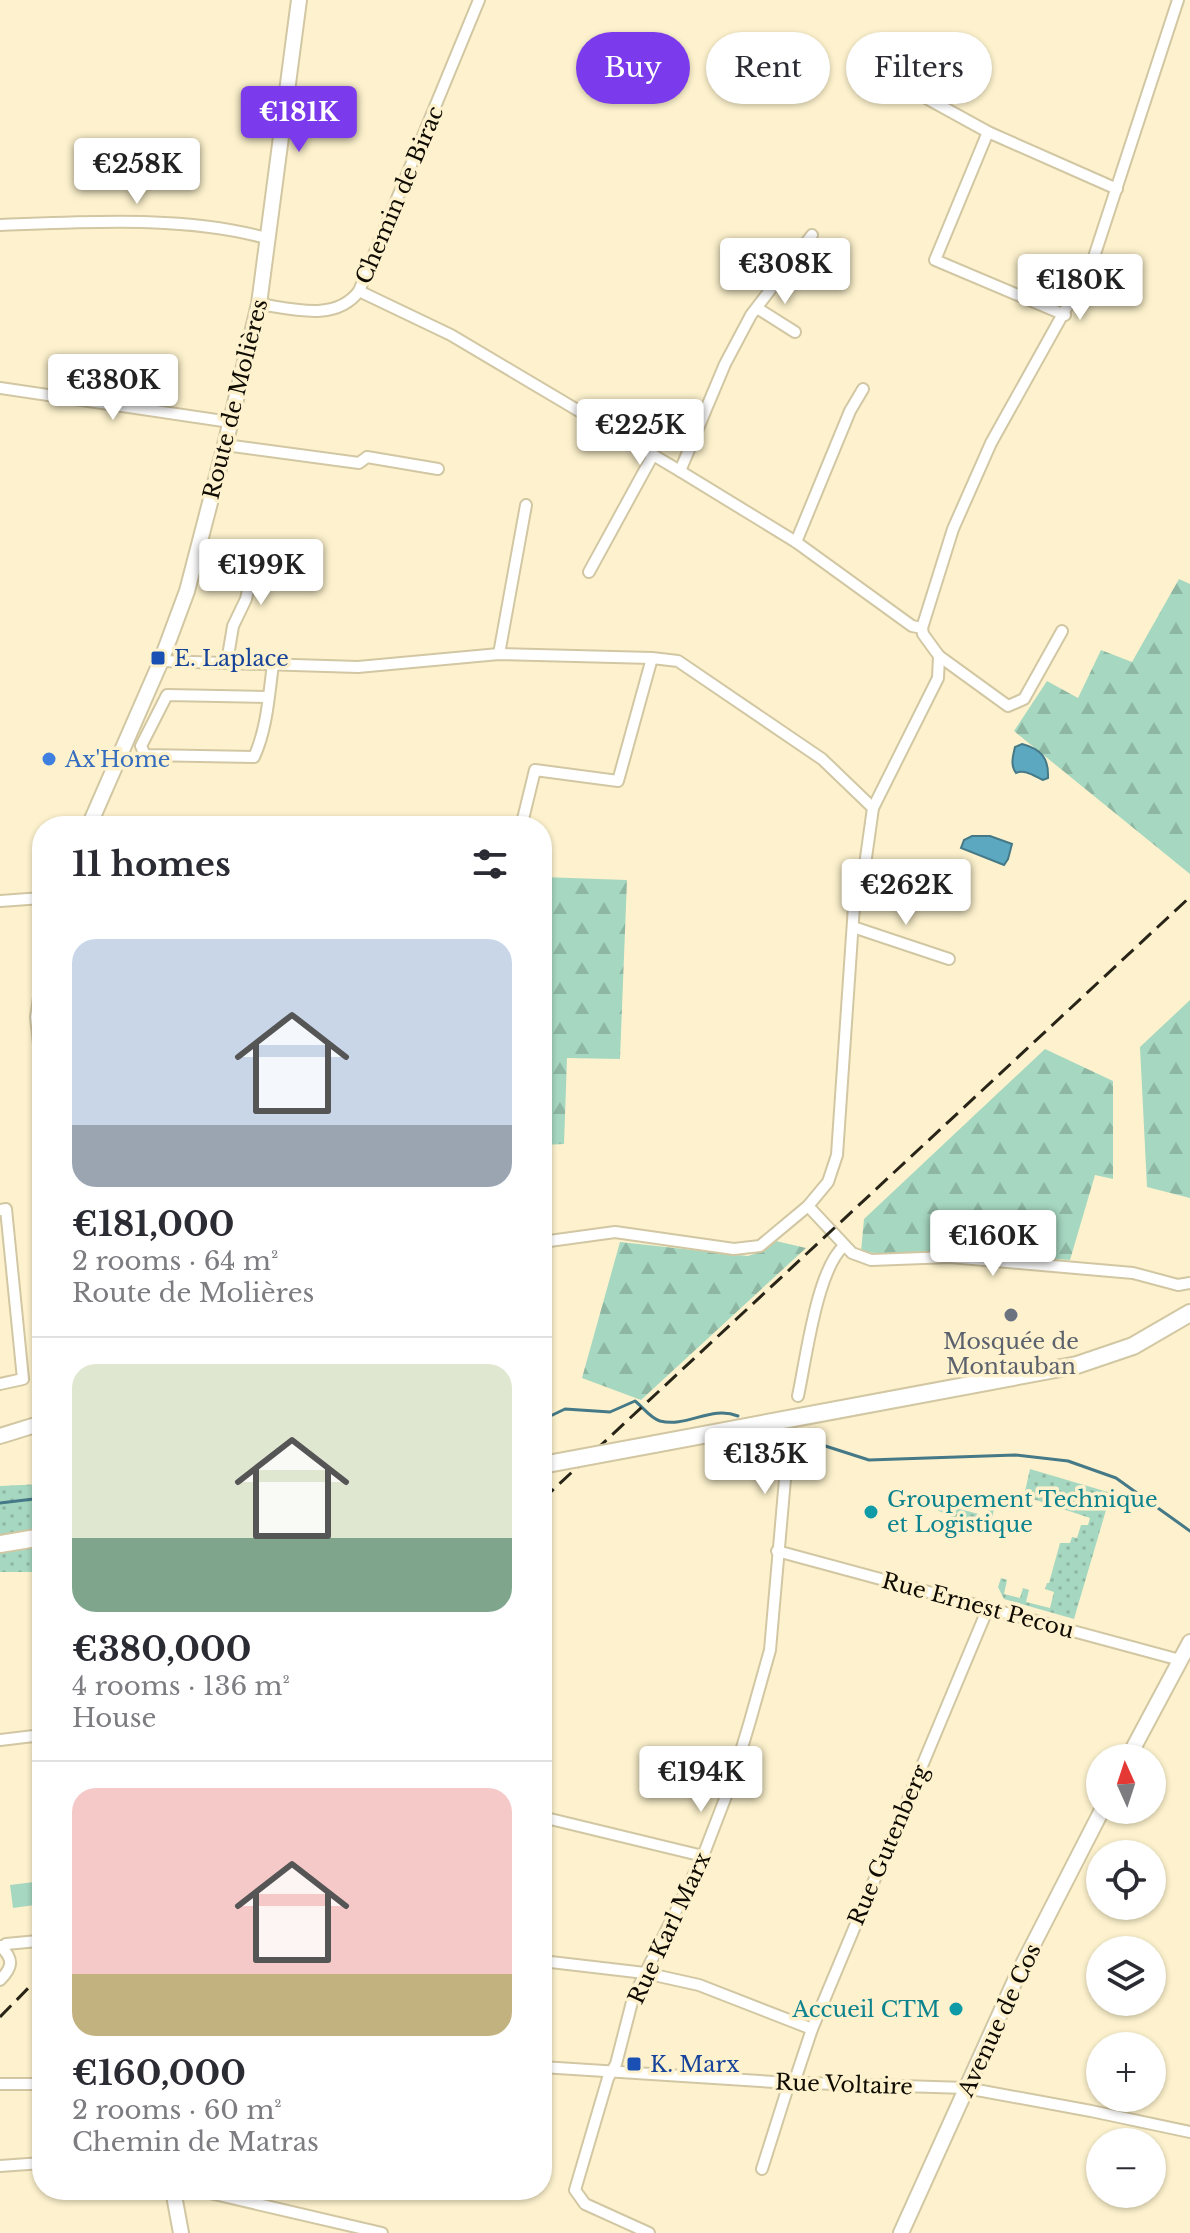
<!DOCTYPE html>
<meta charset="utf-8">
<style>
:root{--surface:#fff;--page:#f7f7f7;--text:#2b2b33;--muted:#7c7c81;--line:#e1e1e2;--accent:#7c3aed}
body{margin:0;font-family:"Libre Baskerville",serif;background:var(--page);color:var(--text);height:100vh;display:flex;flex-direction:column;font-size:30px;white-space:nowrap}
*{box-sizing:border-box;margin:0}
p{font-size:26px;color:var(--muted)}
.icon{flex:none;width:44px;height:44px;fill:none;stroke:currentColor;stroke-width:2;stroke-linecap:round;stroke-linejoin:round}
.map{position:relative;flex:1;overflow:hidden}
.details{position:absolute;left:32px;top:816px;width:520px;height:1384px;display:flex;flex-direction:column;background:var(--surface);border-radius:32px;box-shadow:0 2px 6px #0004}
.details>*{flex:none}
.hud{position:absolute;left:576px;top:32px;width:494px;height:72px;display:flex;gap:16px}
.needle{width:52px;rotate:357deg}
.fabs{position:absolute;left:1086px;top:1744px;display:grid;gap:16px}
.fabs a{display:grid;place-items:center;width:80px;height:80px;border-radius:50%;background:var(--surface);box-shadow:0 2px 6px #0004;font-size:40px}
.price{position:absolute;translate:-50% -68px;padding:0 18px;border-radius:8px;background:#fff;color:#222;font-size:26px;line-height:52px;filter:drop-shadow(0 2px 4px #0008)}
.price::after{content:'';position:absolute;left:50%;top:48px;width:24px;height:18px;margin-left:-12px;background:inherit;clip-path:polygon(0 0,100% 0,50% 100%)}
.price.on{background:var(--accent);color:#fff}
ul{padding:0;list-style:none}
li{display:grid;align-content:center;gap:16px;height:424px;padding:0 40px}
li+li{border-top:2px solid var(--line)}
li span{display:grid;place-items:center;height:248px;border-radius:24px;color:#555}
li>.icon{margin-inline-start:auto}
span .icon{width:144px;height:144px;fill:#fffc;stroke-width:1}
li b{font-size:34px}
h2{display:flex;justify-content:space-between;align-items:center;height:96px;padding:0 40px;font-size:34px}
.pill{padding:0 28px;border-radius:36px;background:var(--surface);box-shadow:0 2px 6px #0004;font-size:28px;line-height:72px}
.pill.on{background:var(--accent);color:#fff}
.map>svg:first-child{display:block}
.grass{fill:url(#grass-dots)}
.forest{fill:url(#forest-firs)}
.pitch{fill:#a6d7c0}
.water{fill:#5ca8c0;stroke:#457987;stroke-width:2}
.lines{fill:none;stroke-linecap:round;stroke-linejoin:round}
.stream{stroke:#457987;stroke-width:3}
.street-casing{stroke:#d2c7a3;stroke-width:14}
.secondary-casing{stroke:#d2c7a3;stroke-width:18}
.primary-casing{stroke:#d2c7a3;stroke-width:20}
.street{stroke:#fff;stroke-width:10}
.secondary{stroke:#fff;stroke-width:14}
.primary{stroke:#fff;stroke-width:16}
.rail{stroke:#292418;stroke-width:3;stroke-dasharray:16 8;stroke-linecap:butt}
.primary-bridge-casing{stroke:#d2c7a3;stroke-width:20;stroke-linecap:butt}
.primary-bridge{stroke:#fff;stroke-width:16}
.transit-dot{fill:#1a4fb4;stroke:#fdf2cd;stroke-width:3}
.shop-dot{fill:#3f7fe0;stroke:#fdf2cd;stroke-width:3}
.worship-dot{fill:#6b7280;stroke:#fdf2cd;stroke-width:3}
.culture-dot{fill:#0f9aa8;stroke:#fdf2cd;stroke-width:3}
.labels{text-anchor:middle;stroke-width:7;stroke-linejoin:round;paint-order:stroke}
.street-label{font-size:22px;fill:#0f0b02;stroke:#fdf2cd}
.transit-label{font-size:22px;fill:#164399;stroke:#fdf2cd;text-anchor:start}
.shop-label{font-size:22px;fill:#366cbe;stroke:#fdf2cd;text-anchor:start}
.worship-label{font-size:22px;fill:#5b616d;stroke:#fdf2cd}
.culture-label{font-size:22px;fill:#0d838f;stroke:#fdf2cd;text-anchor:start}
</style>
<div class="map">
<svg width="1190" height="2233" viewBox="0 0 1190 2233">
<defs>
<pattern id="grass-dots" width="8" height="8" patternUnits="userSpaceOnUse" patternTransform="scale(2)"><rect width="8" height="8" fill="#a6d7c0"/><path d="M2 2h.1M6 6h.1" fill="none" stroke="#8eb7a3" stroke-width="1.8" stroke-linecap="round"/></pattern>
<pattern id="forest-firs" width="22" height="20" patternUnits="userSpaceOnUse" patternTransform="scale(2)"><rect width="22" height="20" fill="#a6d7c0"/><path d="M5 1l3.5 6h-7zM16 11l3.5 6h-7z" fill="#8eb7a3"/></pattern>
</defs>
<rect width="100%" height="100%" fill="#fdf2cd"/>
<g class="grass">
<polygon points="1030,1469 1111,1493 1074,1619 1004,1599 998,1587 1001,1578 1007,1580 1004,1594 1020,1598 1023,1588 1029,1590 1026,1602 1050,1608 1054,1592 1045,1589 1047,1583 1049,1583 1060,1543 1070,1543 1072,1537 1077,1538 1081,1525 1088,1525 1090,1518 1024,1496"/>
<polygon points="42,1484 42,1567 39,1572 0,1572 0,1486"/>
<polygon points="941,1504 986,1516 989,1509 994,1510 987,1535 937,1510"/>
</g>
<g class="forest">
<polygon points="1179,579 1190,584 1190,874 1014,731 1047,681 1078,698 1101,650 1132,662"/>
<polygon points="542,877 627,880 620,1059 567,1058 564,1144 542,1145"/>
<polygon points="1190,1000 1190,1198 1147,1187 1140,1047"/>
<polygon points="1045,1049 1113,1081 1113,1179 1095,1175 1070,1260 958,1252 894,1254 861,1252 864,1219"/>
<polygon points="776,1241 806,1248 641,1400 582,1378 620,1242 748,1256 760,1252"/>
</g>
<polygon class="pitch" points="42,1881 42,1904 13,1908 10,1885"/>
<g class="water">
<path d="M1022,744C1041,749 1049,758 1048,778L1043,780C1034,776 1025,769 1016,773C1010,765 1013,756 1015,747Z"/>
<polygon points="972,836 990,836 1012,844 1008,859 1004,865 961,848 964,840"/>
</g>
<g class="lines">
<g class="stream">
<path d="M542,1420L565,1409L610,1412L635,1401C643,1407 650,1418 660,1421C687,1428 711,1405 738,1416"/>
<polyline points="791,1435 869,1460 1015,1455 1068,1461 1116,1478 1190,1531"/>
<polyline points="0,1503 42,1498"/>
</g>
<defs>
<g id="street">
<polyline points="868,66 988,132 1117,189"/>
<polyline points="988,132 935,260 1065,315"/>
<path d="M0,225C84,222 188,215 269,239"/>
<polyline points="359,291 451,335 680,471 796,542 912,626 922,628"/>
<path d="M259,304C293,309 336,322 359,291L479,0"/>
<polyline points="757,308 795,332"/>
<polyline points="0,388 230,422"/>
<polyline points="225,445 359,463 367,457 438,469"/>
<polyline points="680,471 725,364 751,315 812,235"/>
<polyline points="796,542 850,411 863,389"/>
<polyline points="589,572 653,455"/>
<polyline points="922,628 953,529 991,443 1093,260 1178,0"/>
<polyline points="499,654 526,505"/>
<polyline points="939,656 1008,706 1024,699 1062,631"/>
<polyline points="161,661 358,667 499,654 652,658 678,661 822,759 873,808"/>
<polyline points="227,662 233,626 246,599 254,563 254,547"/>
<path d="M268,697L167,695L141,746L145,755L254,757C267,729 269,694 273,664"/>
<polyline points="523,819 535,770 618,781 652,658"/>
<polyline points="0,901 42,898"/>
<polyline points="853,927 949,959"/>
<polyline points="808,1206 852,1253 871,1260 950,1257 1133,1273 1178,1285 1190,1283"/>
<polyline points="0,1210 6,1209 23,1379 0,1384"/>
<polyline points="542,1242 615,1232 734,1249 760,1246 808,1206 828,1182 837,1155 854,906 863,879 873,808 938,678 939,656 923,634 922,628"/>
<path d="M798,1396C806,1359 817,1269 844,1246"/>
<polyline points="777,1551 1180,1660"/>
<polyline points="0,1740 42,1735"/>
<polyline points="542,1817 703,1856"/>
<path d="M0,1946C14,1959 13,1967 0,1980"/>
<polyline points="2,1948 6,1944 38,1941"/>
<polyline points="542,1961 645,1973 699,1985 812,2029"/>
<polyline points="542,2067 774,2082 966,2088 1091,2111 1190,2132"/>
<polyline points="0,2084 42,2084"/>
<polyline points="0,2166 42,2163"/>
<polyline points="762,2169 787,2090 796,2077 812,2029 988,1608"/>
<polyline points="197,2190 382,2233"/>
<polyline points="649,2233 585,2204 575,2190 608,2078 616,2064 633,1998 703,1856 733,1778 750,1721 770,1650 788,1445"/>
</g>
<g id="secondary">
<polyline points="89,826 161,661 187,591 225,445 259,304 299,0"/>
<polyline points="42,991 38,1017 42,1054"/>
<polyline points="0,1436 42,1423"/>
<polyline points="1128,1758 1190,1642"/>
<polyline points="173,2190 181,2233"/>
<polyline points="901,2233 1018,1974 1102,1810"/>
</g>
<g id="primary">
<polyline points="655,1444 1077,1365 1133,1346 1190,1313"/>
<polyline points="0,1544 42,1537"/>
</g>
</defs>
<use href="#street" class="street-casing"/>
<use href="#secondary" class="secondary-casing"/>
<use href="#primary" class="primary-casing"/>
<use href="#street" class="street"/>
<use href="#secondary" class="secondary"/>
<use href="#primary" class="primary"/>
<g class="rail">
<polyline points="542,1500 1190,897"/>
<polyline points="0,2017 42,1974"/>
</g>
<defs>
<polyline id="primary-bridge" points="542,1465 655,1444"/>
</defs>
<use href="#primary-bridge" class="primary-bridge-casing"/>
<use href="#primary-bridge" class="primary-bridge"/>
</g>
<g class="transit-dot">
<rect x="150" y="650" width="16" height="16" rx="4"/>
<rect x="626" y="2056" width="16" height="16" rx="4"/>
</g>
<circle class="shop-dot" cx="49" cy="759" r="8"/>
<circle class="worship-dot" cx="1011" cy="1315" r="8"/>
<g class="culture-dot">
<circle cx="871" cy="1512" r="8"/>
<circle cx="956" cy="2009" r="8"/>
</g>
<g class="labels">
<g class="street-label">
<text transform="translate(399 195) rotate(-67)" y="8">Chemin de Birac</text>
<text transform="translate(235 399) rotate(-76)" y="8">Route de Molières</text>
<text transform="translate(978 1605) rotate(15)" y="8">Rue Ernest Pecou</text>
<text transform="translate(888 1845) rotate(-67)" y="8">Rue Gutenberg</text>
<text transform="translate(669 1928) rotate(-65)" y="8">Rue Karl Marx</text>
<text transform="translate(999 2020) rotate(-65)" y="8">Avenue de Cos</text>
<text transform="translate(844 2084) rotate(2)" y="8">Rue Voltaire</text>
</g>
<g class="transit-label">
<text x="174" y="666">E. Laplace</text>
<text x="650" y="2072">K. Marx</text>
</g>
<g class="shop-label">
<text x="65" y="767">Ax'Home</text>
</g>
<g class="worship-label">
<text x="1011" y="1349">Mosquée de<tspan x="1011" dy="25">Montauban</tspan></text>
</g>
<g class="culture-label">
<text x="887" y="1507">Groupement Technique<tspan x="887" dy="25">et Logistique</tspan></text>
<text x="940" y="2017" text-anchor="end">Accueil CTM</text>
</g>
</g>
</svg>
<div class="fabs">
<a><svg class="needle" viewBox="-14 -14 28 28"><path d="M0-13l5 13h-10z" fill="#e53935"/><path d="M0 13l5-13h-10z" fill="#7c7c81"/></svg></a>
<a><svg class="icon" aria-label="locate" viewBox="0 0 24 24"><circle cx="12" cy="12" r="6"/><path d="M12 2v4M12 18v4M2 12h4M18 12h4"/></svg></a>
<a><svg class="icon" aria-label="layers" viewBox="0 0 24 24"><path d="M12 4l9 5-9 5-9-5zM3 14l9 5 9-5"/></svg></a>
<a>+</a>
<a>−</a>
</div>
<b class="price on" style="left:299px;top:154px">€181K</b>
<b class="price" style="left:137px;top:206px">€258K</b>
<b class="price" style="left:785px;top:306px">€308K</b>
<b class="price" style="left:1080px;top:322px">€180K</b>
<b class="price" style="left:113px;top:422px">€380K</b>
<b class="price" style="left:640px;top:467px">€225K</b>
<b class="price" style="left:261px;top:607px">€199K</b>
<b class="price" style="left:906px;top:927px">€262K</b>
<b class="price" style="left:993px;top:1278px">€160K</b>
<b class="price" style="left:765px;top:1496px">€135K</b>
<b class="price" style="left:701px;top:1814px">€194K</b>
<div class="hud">
<a class="pill on">Buy</a>
<a class="pill">Rent</a>
<a class="pill">Filters</a>
</div>
<section class="details">
<h2>11 homes<svg class="icon" aria-label="filters" viewBox="0 0 24 24"><path d="M4 7h16M4 17h16"/><circle cx="9" cy="7" r="2"/><circle cx="15" cy="17" r="2"/></svg></h2>
<ul>
<li><span style="background:linear-gradient(#c9d6e8 75%,#9aa5b1 0)"><svg class="icon" aria-label="home" viewBox="0 0 24 24"><path d="M3 11l9-7 9 7M6 9v11h12V9"/></svg></span><div><b>€181,000</b><p>2 rooms · 64 m²</p><p>Route de Molières</p></div></li>
<li><span style="background:linear-gradient(#dfe7d0 70%,#7fa58c 0)"><svg class="icon" aria-label="home" viewBox="0 0 24 24"><path d="M3 11l9-7 9 7M6 9v11h12V9"/></svg></span><div><b>€380,000</b><p>4 rooms · 136 m²</p><p>House</p></div></li>
<li><span style="background:linear-gradient(#f6c9c9 75%,#c2b280 0)"><svg class="icon" aria-label="home" viewBox="0 0 24 24"><path d="M3 11l9-7 9 7M6 9v11h12V9"/></svg></span><div><b>€160,000</b><p>2 rooms · 60 m²</p><p>Chemin de Matras</p></div></li>
</ul>
</section>
</div>
